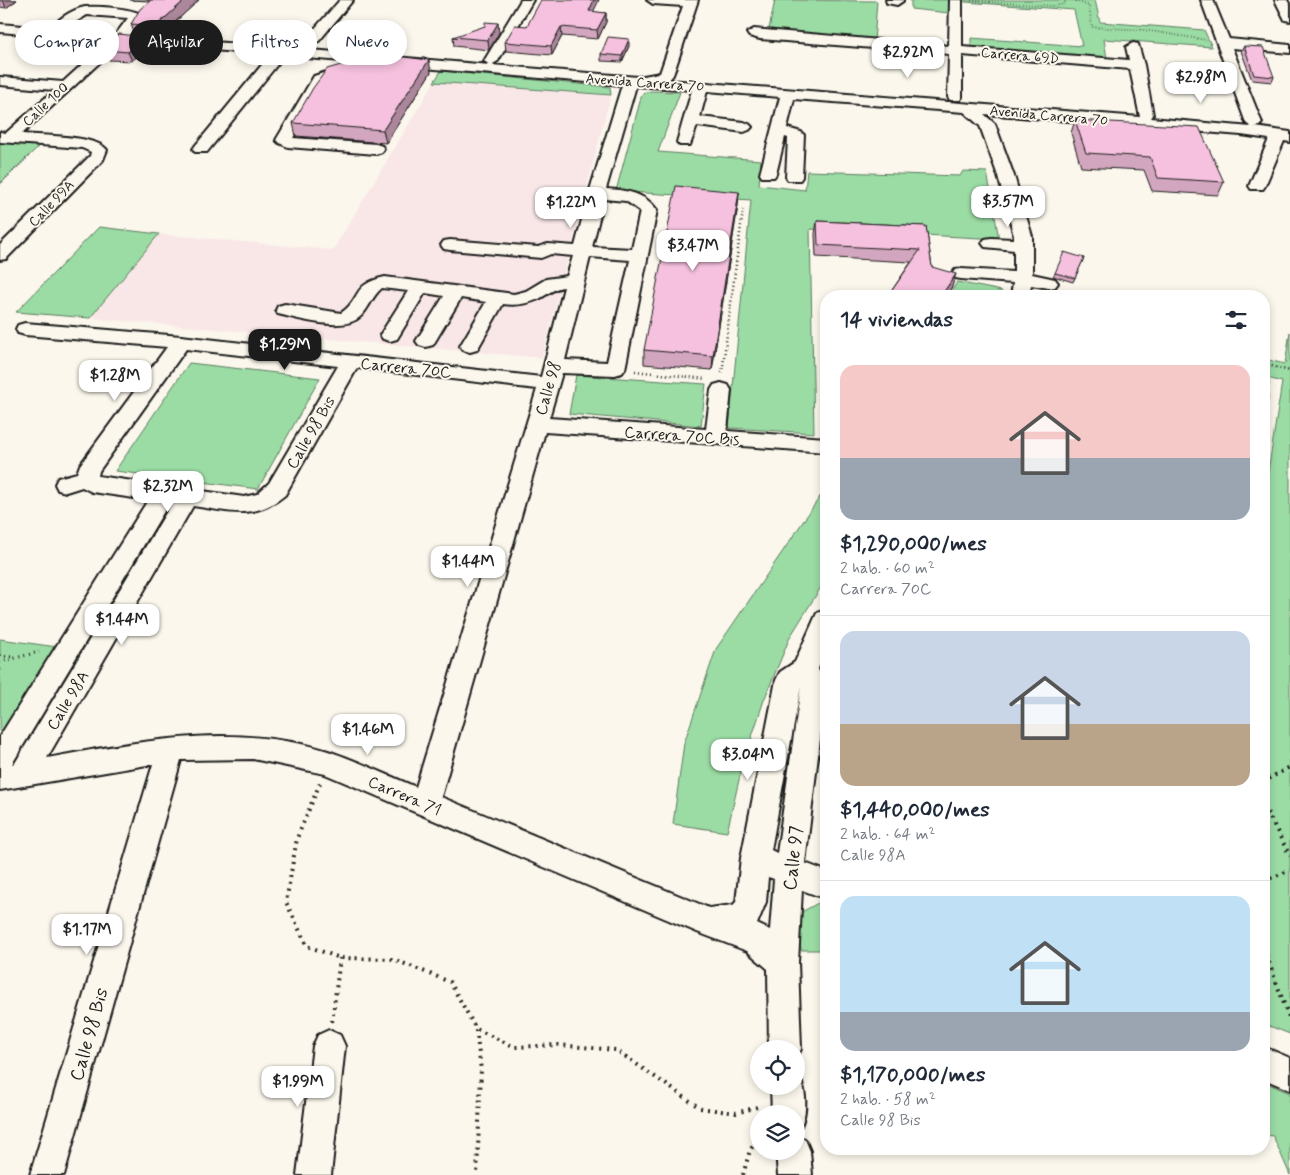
<!DOCTYPE html>
<html lang="es">
<meta charset="utf-8">
<style>
:root{--surface:#fff;--page:#f6f6f7;--text:#1f2937;--muted:#747a83;--line:#e0e1e3;--accent:#1c1c1c}
body{margin:0;font-family:Mynerve,sans-serif;background:var(--page);color:var(--text);height:100vh;display:flex;flex-direction:column;font-size:19px;white-space:nowrap}
*{box-sizing:border-box;margin:0}
p{font-size:16px;color:var(--muted)}
.icon{flex:none;width:28px;height:28px;fill:none;stroke:currentColor;stroke-width:2;stroke-linecap:round;stroke-linejoin:round}
.map{position:relative;flex:1;overflow:hidden}
.drawer{position:absolute;left:820px;top:290px;width:450px;height:865px;display:flex;flex-direction:column;background:var(--surface);border-radius:20px;box-shadow:0 2px 8px #0003}
.drawer>*{flex:none}
.top-card{position:absolute;left:15px;top:20px;width:475px;height:45px;display:flex;gap:10px}
.buttons{position:absolute;left:750px;top:1040px;display:grid;gap:10px}
.buttons a{display:grid;place-items:center;width:55px;height:55px;border-radius:50%;background:var(--surface);box-shadow:0 2px 8px #0003;font-size:25px}
.price{position:absolute;translate:-50% -42px;padding:0 11px;border-radius:10px;background:#fff;color:#222;font-size:16px;line-height:32px;filter:drop-shadow(0 1px 2px #0008)}
.price::after{content:'';position:absolute;left:50%;top:30px;width:15px;height:11px;margin-left:-8px;background:inherit;clip-path:polygon(0 0,100% 0,50% 100%)}
.price.selected{background:var(--accent);color:#fff}
ul{padding:0;list-style:none}
li{display:grid;align-content:center;gap:10px;height:265px;padding:0 20px}
li+li{border-top:1px solid var(--line)}
li span{display:grid;place-items:center;height:155px;border-radius:15px;color:#555}
li>.icon{margin-inline-start:auto}
span .icon{width:90px;height:90px;fill:#fffc;stroke-width:1}
li b{font-size:21px}
h2{display:flex;justify-content:space-between;align-items:center;height:60px;padding:0 20px;font-size:21px}
.tag{padding:0 18px;border-radius:22px;background:var(--surface);box-shadow:0 2px 8px #0003;font-size:18px;line-height:45px}
.tag.selected{background:var(--accent);color:#fff}
.map>svg:first-child{display:block}
.built{fill:#f9e7e8}
.green{fill:#9bdba4;stroke:#5c7c60}
.lines{fill:none;stroke-linecap:round;stroke-linejoin:round}
.minor-casing{stroke:#1c1c1c;stroke-width:4}
.path-far3{stroke:#1c1c1c;stroke-width:2;stroke-dasharray:0.5 2.5;stroke-linecap:butt}
.path-far2{stroke:#1c1c1c;stroke-width:2.5;stroke-dasharray:1 3;stroke-linecap:butt}
.path-far1{stroke:#1c1c1c;stroke-width:3;stroke-dasharray:1 4;stroke-linecap:butt}
.path{stroke:#1c1c1c;stroke-width:4;stroke-dasharray:2 5;stroke-linecap:butt}
.minor{fill:#fbf7ec;fill-rule:evenodd}
.wall{fill:#d3a6bf;stroke:#1c1c1c}
.shaded-wall{fill:#ac879b;stroke:#1c1c1c}
.building{fill:#f5c1de;stroke:#1c1c1c}
.labels{text-anchor:middle;stroke-width:4;stroke-linejoin:round;paint-order:stroke}
.far-street-label{font-size:14px;fill:#1c1c1c;stroke:#fbf7ec}
.street-label{font-size:16px;fill:#1c1c1c;stroke:#fbf7ec}
.near-street-label{font-size:19px;fill:#1c1c1c;stroke:#fbf7ec}
</style>
<div class="map">
<svg width="1290" height="1175" viewBox="0 0 1290 1175">
<rect width="100%" height="100%" fill="#fbf7ec"/>
<filter id="ink" filterUnits="userSpaceOnUse"><feTurbulence type="fractalNoise" baseFrequency=".02" numOctaves="2"/><feDisplacementMap in="SourceGraphic" scale="10" xChannelSelector="R" yChannelSelector="G"/><feConvolveMatrix kernelMatrix="1 2 1 2 8 2 1 2 1" color-interpolation-filters="sRGB"/></filter>
<g filter="url(#ink)">
<polygon class="built" points="434,82 611,95 542,358 90,318 159,234 333,250"/>
<g class="green">
<polygon points="775,0 877,1 874,43 768,34"/>
<polygon points="911,0 950,0 949,13 911,9"/>
<polygon points="965,0 1095,0 1100,22 1204,30 1212,47 1104,39 1107,59 971,47 971,38 1082,46 1074,10 965,2"/>
<polygon points="441,71 610,87 611,95 434,82"/>
<polygon points="650,91 680,92 658,152 761,160 759,185 805,190 807,171 960,176 963,171 987,172 999,239 810,229 814,433 729,428 751,200 616,191 642,94"/>
<polygon points="0,141 40,145 0,184"/>
<polygon points="99,227 159,234 90,318 16,312"/>
<polygon points="957,282 1002,291 998,296 949,296"/>
<polygon points="1290,332 1290,1034 1264,1024 1264,498 1282,382 1264,377 1264,359 1285,364"/>
<polygon points="189,363 320,378 258,489 115,471"/>
<polygon points="576,375 706,384 701,426 569,414"/>
<polygon points="826,488 826,579 790,637 764,700 742,767 727,832 673,824 684,743 716,649"/>
<polygon points="0,639 57,647 0,736"/>
<polygon points="820,902 826,905 826,950 801,950 796,915"/>
<polygon points="1264,1082 1290,1093 1290,1175 1273,1136 1264,1135"/>
</g>
<g class="lines">
<defs>
<g id="minor">
<path d="M340,0H353L319,41L299,49L490,65L484,61L521,0H533L498,61L491,65L638,77L660,73L683,6L653,4L647,0H698L673,75L669,80L1140,117L1130,69L962,55V97L960,100H950L948,97L949,54L760,39L749,36L747,33L754,29L949,46L950,0H962V47L1129,60L1126,47L1133,43L1138,44L1144,65L1153,115L1151,118L1251,127L1246,123L1201,0H1213L1229,39L1290,45V53L1232,48L1262,123L1259,126L1255,127L1290,132V142L1284,141L1265,186L1263,189H1251L1249,186L1269,139L1241,135L984,114L995,124L1014,176L1032,236V274L1055,279L1058,283L1055,287L1049,288L1031,285L1029,296H1011L1013,283L961,279L955,278L952,274L955,270L961,269L1014,272V250L985,247L982,243L985,239L991,238L1014,239V236L998,176L980,126L964,112L794,99L787,128L801,132L804,135L802,177L800,180H788L786,177L788,138L785,137L776,174L774,177H762L760,174L780,97L707,91L700,117L744,122L749,124L752,127L749,130L744,132L697,126L690,145H680L677,142L692,90L636,86L606,189C626,190 645,193 657,210L625,369L622,373L615,375L562,373L549,418L706,429L711,390L714,385L721,383L728,385L731,390L727,431L826,438V452L545,432L441,797L709,908L733,905L736,902L741,858L776,680L780,672L795,662L817,613L826,610V648L818,669L826,685V690L805,863L826,871V899L802,890L798,962L801,1049L796,1060V1049H769L768,969L747,951L697,932L325,774L253,759L181,760L64,1175H30L153,764L0,790V736L148,500L92,492L82,487L66,492L58,490L55,484L58,478L77,473L80,465L167,347L25,335L18,333L16,329L18,325L25,323L181,336L541,377L564,287C554,288 548,294 539,299C527,304 515,306 503,304L477,350L470,352L463,350L460,346L486,302L461,298L433,345L426,347L419,345L416,341L444,296L425,293L397,339L390,341L383,339L380,335L408,291L382,288C372,296 370,307 361,316C345,333 299,319 278,314L276,310L278,306L285,304L341,313C363,298 350,285 385,277L514,294L526,291L546,279L567,276L573,256L551,254L541,258L450,250L444,249L441,245L444,241L450,240L538,247L548,244L575,246L589,193L622,85L284,56L207,152H195L193,149L195,146L270,55L122,42L22,134C41,136 96,135 107,150L103,160L6,259L0,260V245L90,156L91,152L82,148L0,142V132L6,133L54,90L0,85V77L63,82L108,41L0,32V24L116,34L128,18L87,15L66,28H56L54,25C61,17 74,9 85,7C96,6 136,8 143,16L131,35L297,49L291,45L293,42L309,35ZM604,199L626,201L640,211L632,249L592,247ZM590,257L630,260L607,362L565,360ZM186,349L338,366L269,483L257,494L244,497L98,476L99,471ZM357,368L537,389L416,787C387,775 358,761 328,751C235,722 141,741 47,758L193,506C229,511 254,521 285,495ZM169,503H172L15,763L12,764ZM801,686L777,853L771,850ZM768,877L774,879L770,930L757,924L766,902Z"/>
<polygon points="886,0 903,0 903,1 897,5 887,3"/>
<polygon points="1275,0 1287,0 1290,5 1290,21 1285,20"/>
<polygon points="351,64 356,65 358,68 356,71 325,82 293,138 376,144 382,146 384,149 382,152 376,154 288,147 279,143 276,140 314,76"/>
<polygon points="329,1030 340,1035 345,1046 331,1175 297,1175 313,1046 318,1035"/>
<polygon points="1264,1047 1290,1058 1290,1090 1264,1079"/>
<path d="M796,1073L799,1074C806,1091 808,1109 801,1126L796,1128V1114H772L771,1086H796Z"/>
<polygon points="796,1135 805,1139 810,1151 812,1175 778,1175 776,1151 796,1151"/>
</g>
</defs>
<use href="#minor" class="minor-casing"/>
<g class="path-far3">
<polyline points="1073,0 1089,6 1092,27 1144,30 1206,40"/>
<polyline points="971,1 1055,6 1065,4 1065,0"/>
<polyline points="0,184 30,155"/>
</g>
<g class="path-far2">
<polyline points="1264,364 1290,371"/>
<polyline points="635,371 706,379"/>
<polyline points="722,373 743,210"/>
</g>
<g class="path-far1">
<polyline points="0,656 13,657"/>
<polyline points="0,662 39,652"/>
</g>
<g class="path">
<polyline points="320,783 297,838 286,902 307,946 340,958 393,959 450,982 476,1029 515,1047 558,1045 616,1050 700,1108 736,1113 761,1106"/>
<polyline points="1264,784 1266,780 1290,767"/>
<polyline points="1264,806 1290,856"/>
<polyline points="1264,881 1290,870"/>
<polyline points="1264,949 1290,1020"/>
<polyline points="332,1022 340,958"/>
<polyline points="476,1030 481,1070 477,1175"/>
<polyline points="743,1175 750,1150 759,1138"/>
</g>
<use href="#minor" class="minor"/>
</g>
<g class="wall">
<polygon points="0,0 17,0 6,8 0,7"/>
<polygon points="130,0 199,0 160,36 134,33 131,24 149,1"/>
<polygon points="593,12 606,13 606,22 598,39 562,36 552,55 506,51 505,42 527,26"/>
<polygon points="499,33 489,50 454,46 453,37"/>
<polygon points="148,46 132,61 109,60 105,47"/>
<polygon points="629,46 622,62 601,61 601,54"/>
<polygon points="1244,46 1274,77 1272,82 1252,80 1241,51"/>
<polygon points="431,72 386,143 296,136 293,123"/>
<polygon points="1075,120 1224,182 1218,195 1152,191 1144,170 1081,167 1071,133"/>
<polygon points="739,192 738,205 712,370 644,364 644,350"/>
<polygon points="817,221 926,226 932,267 952,287 946,296 888,296 911,262 816,257 815,234"/>
<polygon points="1084,258 1073,282 1053,276 1055,273"/>
<polygon points="1264,380 1267,412 1264,417"/>
</g>
<g class="shaded-wall">
<polygon points="3,0 17,0 6,8"/>
<polygon points="185,0 199,0 160,36 156,26"/>
<polygon points="594,0 599,0 589,21 589,11"/>
<polygon points="606,13 606,22 598,39 597,30"/>
<polygon points="498,23 499,33 489,50 488,40"/>
<polygon points="561,27 562,36 552,55 551,46"/>
<polygon points="145,37 148,46 132,61 128,52"/>
<polygon points="629,39 629,46 622,62 622,56"/>
<polygon points="429,60 431,72 386,143 383,130"/>
<polygon points="739,192 738,205 712,370 713,356"/>
<polygon points="956,274 952,287 946,296 941,296"/>
</g>
<g class="building">
<polygon points="151,0 185,0 156,26 131,24 140,9"/>
<polygon points="541,0 594,0 589,11 606,13 597,30 561,27 551,46 505,42 515,25 527,26"/>
<polygon points="485,22 498,23 488,40 453,37 485,26"/>
<polygon points="119,34 145,37 128,52 106,50 108,48 105,47"/>
<polygon points="608,37 629,39 622,56 601,54"/>
<polygon points="1244,46 1263,47 1274,77 1254,75"/>
<polygon points="379,54 429,60 383,130 293,123 313,88 327,69"/>
<polygon points="1075,120 1199,127 1224,182 1158,178 1150,157 1086,153"/>
<polygon points="676,186 739,192 713,356 644,350"/>
<polygon points="817,221 926,226 932,267 956,274 941,296 888,296 920,250 818,245"/>
<polygon points="1064,252 1084,258 1075,278 1055,273"/>
<polygon points="1264,380 1269,381 1267,412 1264,411"/>
<polygon points="1264,473 1268,474 1266,511 1264,510"/>
</g>
</g>
<g class="labels">
<g class="far-street-label">
<text transform="translate(1020 55) rotate(5)" y="5">Carrera 69D</text>
<text transform="translate(645 82) rotate(4)" y="5">Avenida Carrera 70</text>
<text transform="translate(45 104) rotate(-43)" y="5">Calle 100</text>
<text transform="translate(1049 115) rotate(5)" y="5">Avenida Carrera 70</text>
<text transform="translate(51 203) rotate(-46)" y="5">Calle 99A</text>
</g>
<g class="street-label">
<text transform="translate(406 367) rotate(6)" y="6">Carrera 70C</text>
<text transform="translate(547 388) rotate(-74)" y="6">Calle 98</text>
<text transform="translate(310 432) rotate(-60)" y="6">Calle 98 Bis</text>
<text transform="translate(682 435) rotate(4)" y="6">Carrera 70C Bis</text>
<text transform="translate(67 700) rotate(-59)" y="6">Calle 98A</text>
<text transform="translate(405 795) rotate(23)" y="6">Carrera 71</text>
</g>
<g class="near-street-label">
<text transform="translate(792 858) rotate(-84)" y="7">Calle 97</text>
<text transform="translate(88 1034) rotate(-74)" y="7">Calle 98 Bis</text>
</g>
</g>
</svg>
<div class="buttons">
<a><svg class="icon" aria-label="locate" viewBox="0 0 24 24"><circle cx="12" cy="12" r="6"/><path d="M12 2v4M12 18v4M2 12h4M18 12h4"/></svg></a>
<a><svg class="icon" aria-label="layers" viewBox="0 0 24 24"><path d="M12 4l9 5-9 5-9-5zM3 14l9 5 9-5"/></svg></a>
</div>
<b class="price" style="left:908px;top:79px">$2.92M</b>
<b class="price" style="left:1201px;top:104px">$2.98M</b>
<b class="price" style="left:1008px;top:228px">$3.57M</b>
<b class="price" style="left:571px;top:229px">$1.22M</b>
<b class="price" style="left:693px;top:272px">$3.47M</b>
<b class="price selected" style="left:285px;top:371px">$1.29M</b>
<b class="price" style="left:115px;top:402px">$1.28M</b>
<b class="price" style="left:168px;top:513px">$2.32M</b>
<b class="price" style="left:468px;top:588px">$1.44M</b>
<b class="price" style="left:122px;top:646px">$1.44M</b>
<b class="price" style="left:368px;top:756px">$1.46M</b>
<b class="price" style="left:748px;top:781px">$3.04M</b>
<b class="price" style="left:87px;top:956px">$1.17M</b>
<b class="price" style="left:298px;top:1108px">$1.99M</b>
<div class="top-card">
<a class="tag">Comprar</a>
<a class="tag selected">Alquilar</a>
<a class="tag">Filtros</a>
<a class="tag">Nuevo</a>
</div>
<section class="drawer">
<h2>14 viviendas<svg class="icon" aria-label="filters" viewBox="0 0 24 24"><path d="M4 7h16M4 17h16"/><circle cx="9" cy="7" r="2"/><circle cx="15" cy="17" r="2"/></svg></h2>
<ul>
<li><span style="background:linear-gradient(#f6c9c9 60%,#9aa5b1 0)"><svg class="icon" aria-label="home" viewBox="0 0 24 24"><path d="M3 11l9-7 9 7M6 9v11h12V9"/></svg></span><div><b>$1,290,000/mes</b><p>2 hab. · 60 m²</p><p>Carrera 70C</p></div></li>
<li><span style="background:linear-gradient(#c9d6e8 60%,#b9a48a 0)"><svg class="icon" aria-label="home" viewBox="0 0 24 24"><path d="M3 11l9-7 9 7M6 9v11h12V9"/></svg></span><div><b>$1,440,000/mes</b><p>2 hab. · 64 m²</p><p>Calle 98A</p></div></li>
<li><span style="background:linear-gradient(#bfe0f5 75%,#9aa5b1 0)"><svg class="icon" aria-label="home" viewBox="0 0 24 24"><path d="M3 11l9-7 9 7M6 9v11h12V9"/></svg></span><div><b>$1,170,000/mes</b><p>2 hab. · 58 m²</p><p>Calle 98 Bis</p></div></li>
</ul>
</section>
</div>
